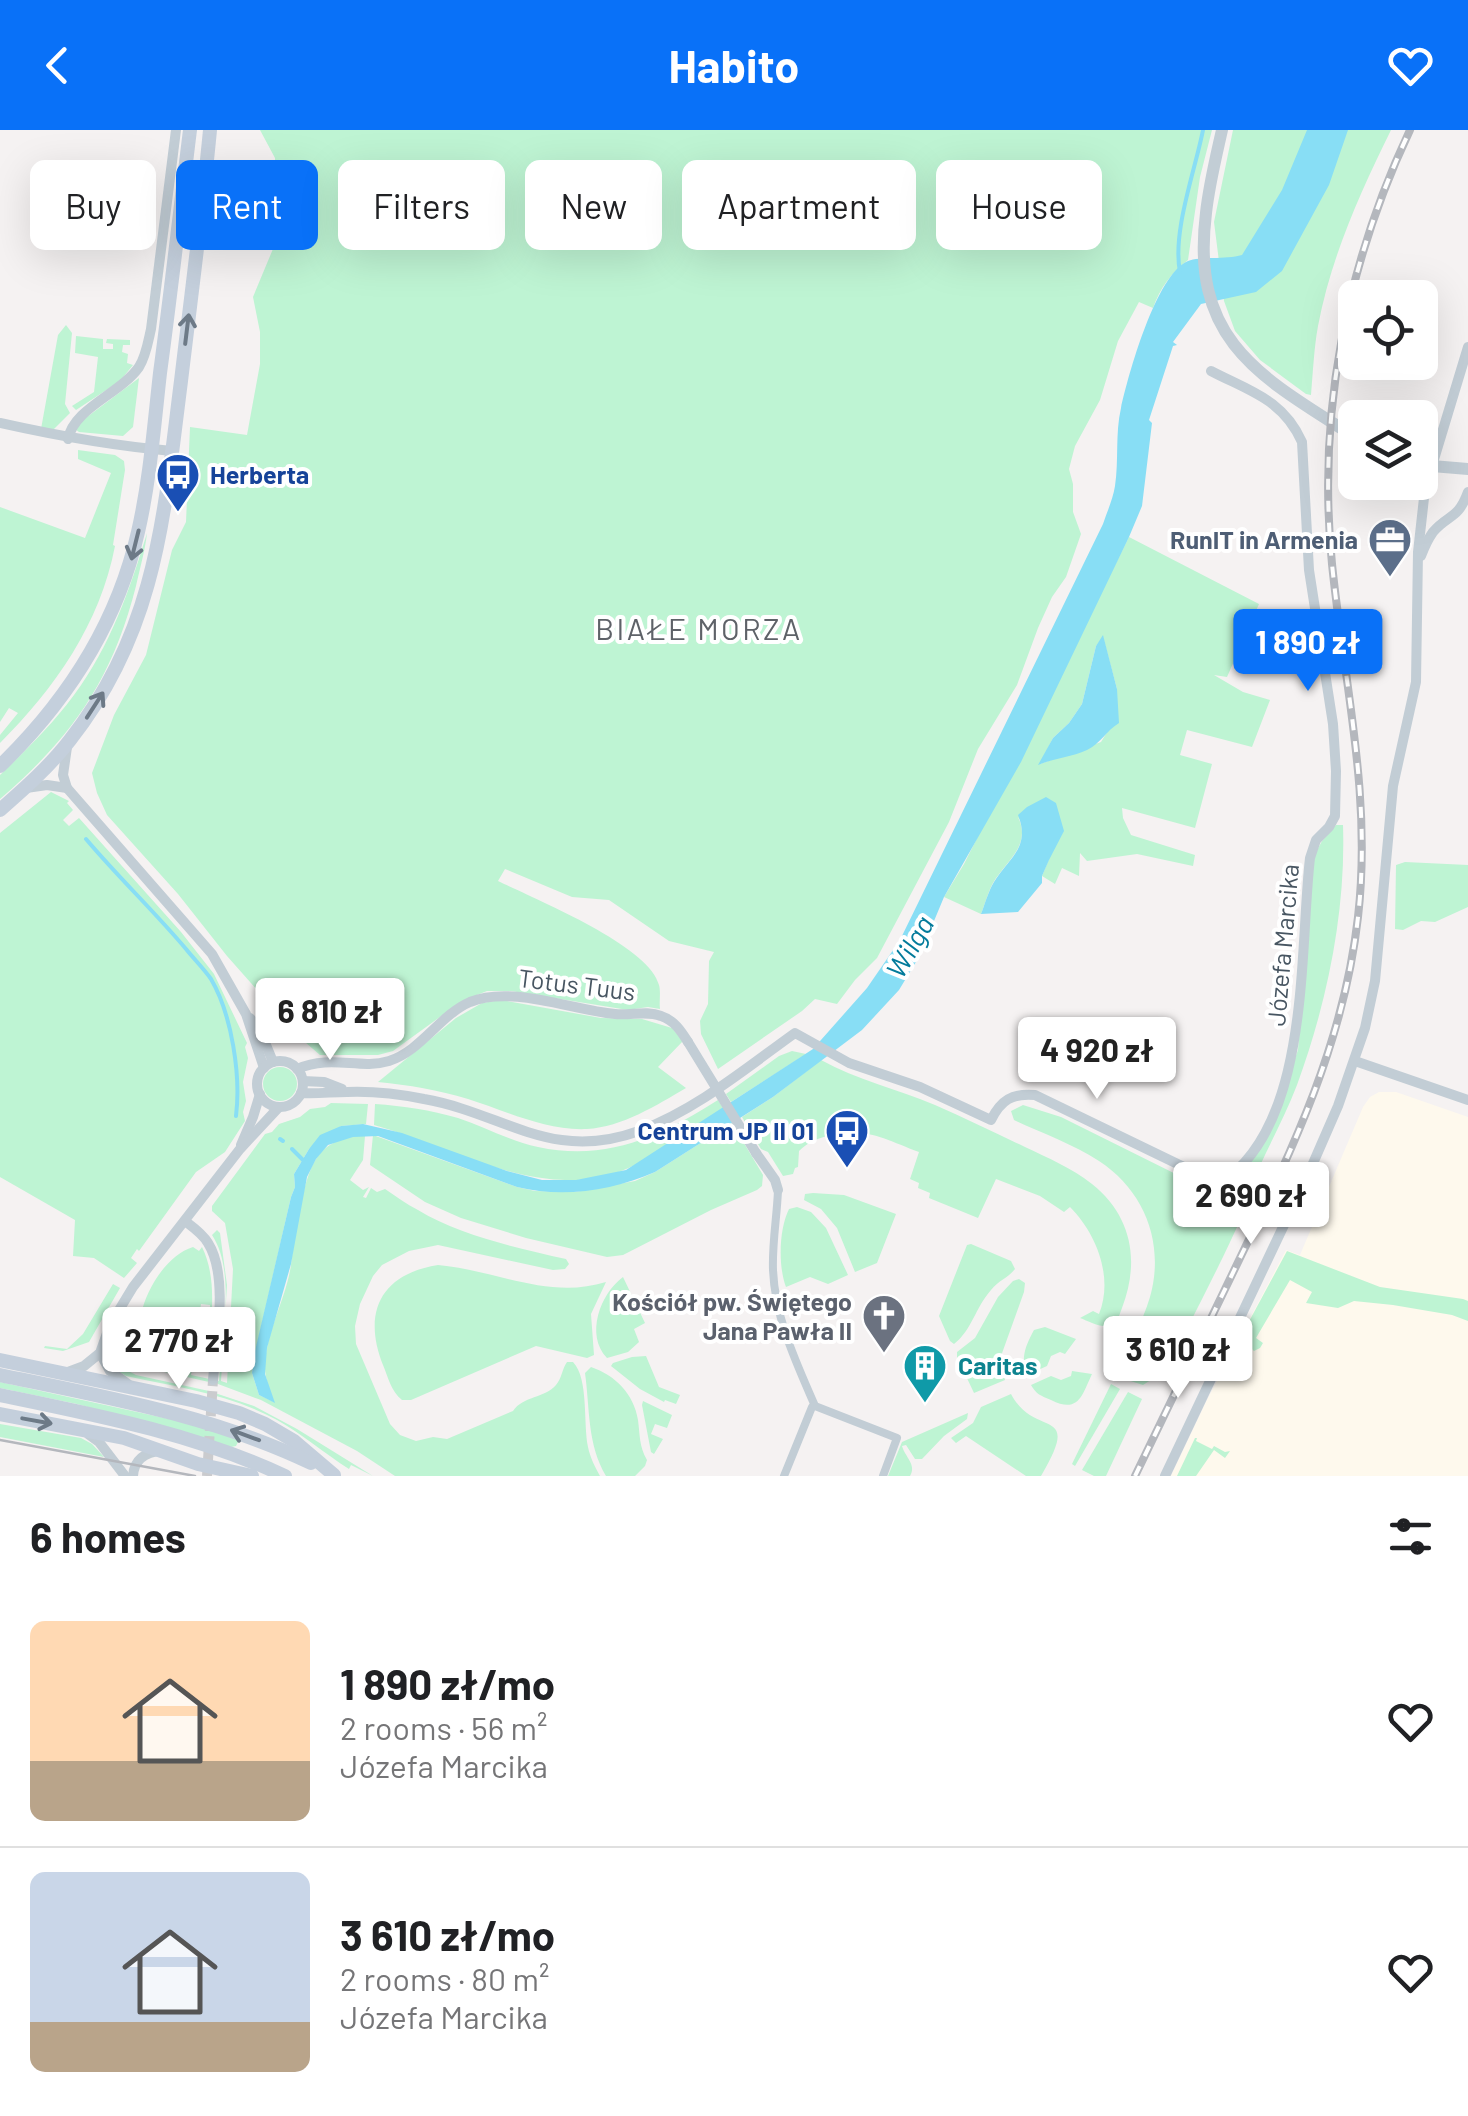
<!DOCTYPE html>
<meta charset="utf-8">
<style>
:root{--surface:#fff;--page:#f2f2f2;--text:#202124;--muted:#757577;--line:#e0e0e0;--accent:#0971f8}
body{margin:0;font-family:Barlow,sans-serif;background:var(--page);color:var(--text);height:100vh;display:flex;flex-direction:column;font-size:38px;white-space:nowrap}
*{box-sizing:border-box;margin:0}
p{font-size:32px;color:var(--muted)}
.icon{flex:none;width:55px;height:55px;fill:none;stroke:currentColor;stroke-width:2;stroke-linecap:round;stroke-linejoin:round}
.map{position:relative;height:1346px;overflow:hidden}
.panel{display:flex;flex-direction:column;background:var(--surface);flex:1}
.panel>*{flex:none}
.banner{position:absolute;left:30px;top:30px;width:1410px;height:90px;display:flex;gap:20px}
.buttons{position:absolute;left:1338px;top:150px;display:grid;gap:20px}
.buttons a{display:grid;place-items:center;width:100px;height:100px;border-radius:15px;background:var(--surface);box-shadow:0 10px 40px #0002;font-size:50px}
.price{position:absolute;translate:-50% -85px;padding:0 22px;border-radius:10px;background:#fff;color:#222;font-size:32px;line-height:65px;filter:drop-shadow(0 2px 5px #0008)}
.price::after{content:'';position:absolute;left:50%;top:60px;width:30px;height:22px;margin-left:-15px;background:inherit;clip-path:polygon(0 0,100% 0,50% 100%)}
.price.active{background:var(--accent);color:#fff}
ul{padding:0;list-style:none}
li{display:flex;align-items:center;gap:30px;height:250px;padding:0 30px}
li+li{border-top:2px solid var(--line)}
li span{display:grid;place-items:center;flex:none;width:280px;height:200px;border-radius:15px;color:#555}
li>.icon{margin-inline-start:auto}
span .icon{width:120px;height:120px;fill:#fffc;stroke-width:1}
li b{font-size:42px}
h2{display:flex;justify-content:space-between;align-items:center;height:120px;padding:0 30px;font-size:42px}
.chip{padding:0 35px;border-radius:15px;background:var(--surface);box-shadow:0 10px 40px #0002;font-size:35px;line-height:90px}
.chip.active{background:var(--accent);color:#fff}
header{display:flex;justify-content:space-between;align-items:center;height:130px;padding:0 30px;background:var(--accent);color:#fff;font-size:45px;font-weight:700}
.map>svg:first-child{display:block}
.commercial{fill:#fef9ed}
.green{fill:#bef4d3;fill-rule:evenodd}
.water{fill:#88def5}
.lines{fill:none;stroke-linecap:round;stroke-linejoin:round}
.stream{stroke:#88def5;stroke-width:4}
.minor-tunnel{stroke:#cacbce;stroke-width:10;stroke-dasharray:10 5;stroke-linecap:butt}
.pedestrian{stroke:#c2cdd5;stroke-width:8}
.minor{stroke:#c2cdd5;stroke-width:10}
.tertiary{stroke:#c2cdd5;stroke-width:12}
.secondary{stroke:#c4cfdc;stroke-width:14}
.tram{stroke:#b4b7bd;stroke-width:2.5}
.rail-casing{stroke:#b4b7bd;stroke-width:8}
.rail{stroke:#fff;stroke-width:4;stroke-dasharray:11;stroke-linecap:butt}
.minor-bridge{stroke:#c2cdd5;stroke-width:10}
.oneway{stroke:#6d7a87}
.labels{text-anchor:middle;stroke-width:8;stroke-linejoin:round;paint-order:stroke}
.transit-label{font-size:25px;font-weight:bold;fill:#164399;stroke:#fff;text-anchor:start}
.service-label{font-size:25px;font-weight:bold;fill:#4e5e75;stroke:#fff;text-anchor:end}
.street-label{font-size:25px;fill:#485662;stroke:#fff}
.worship-label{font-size:25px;font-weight:bold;fill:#5b616d;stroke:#fff;text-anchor:end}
.culture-label{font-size:25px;font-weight:bold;fill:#0d838f;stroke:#fff;text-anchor:start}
.water-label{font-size:28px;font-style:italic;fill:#037b9b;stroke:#fff}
.quarter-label{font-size:30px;letter-spacing:2.5px;fill:#5e6268;stroke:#fff}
</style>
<header><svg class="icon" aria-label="back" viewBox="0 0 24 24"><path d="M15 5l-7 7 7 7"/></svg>Habito<svg class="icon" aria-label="heart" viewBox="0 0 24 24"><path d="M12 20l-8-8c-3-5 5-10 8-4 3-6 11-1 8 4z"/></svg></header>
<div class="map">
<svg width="1468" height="1346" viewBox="0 0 1468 1346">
<rect width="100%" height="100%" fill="#f5f2f2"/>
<polygon class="commercial" points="1379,962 1396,962 1468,987 1468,1346 1171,1346 1207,1270 1286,1120 1300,1125 1363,977 1370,967"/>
<g class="green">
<path d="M260,0H1212L1200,47L1188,130C1171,143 1160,158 1153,178L1139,172L1118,211L1100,270L1075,316L1069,339L1073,354V382L1081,404L1066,447L1052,467L1038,498L1017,555L978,619L949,692L877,828L855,850L837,874L815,869L802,881L718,939L701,904L700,891L708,874L709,831L714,822L669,811L609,770L572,767L505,739L498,751C535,769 650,816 659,855C661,862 659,872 660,879L648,877L628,880L511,861H487L462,871L393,921L378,925H320L298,906L227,826L178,764L107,685L97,663L92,643L114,585L146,525L172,420L186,392L190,297L247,305L260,234V202L253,167L275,114V28Z"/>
<path d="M1233,0H1391C1360,63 1331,127 1318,196C1314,218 1313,242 1311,265L1306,264L1260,230L1235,201L1224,171L1214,92Z"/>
<polygon points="66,195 72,203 65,274 70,283 52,301 41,299 58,205"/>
<polygon points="76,206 103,209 103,219 113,219 113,214 106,213 107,209 130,210 130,215 123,215 122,222 128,224 127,233 133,235 120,251 76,280 72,276 94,262 98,227 75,223"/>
<polygon points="139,248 133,297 123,306 79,302 75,299 79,293"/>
<path d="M78,320L115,325L124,331L125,340L113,415L115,416C100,494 55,558 0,613V605L18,583L9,578L0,592V377L85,408L111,343L78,329Z"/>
<path d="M147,403C145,421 140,438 136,456C112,550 73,606 0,669V645C26,620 52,595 74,565C110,517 130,459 147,403Z"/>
<path d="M1129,407L1259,474L1227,547L1214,545L1243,562L1270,570L1252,617L1187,600L1180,625L1212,634L1195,698L1122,678L1123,688L1131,705L1195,725L1193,736L1137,724L1087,731L1080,723L1079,746L1062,738L1055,754L1042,746L1049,729L1018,687C1032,715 1006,731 993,753C988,762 985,774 981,784L944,767L964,734ZM1103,507L1117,559V581L1109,599L1101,612L1040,634L1053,608L1069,593L1082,574L1096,516Z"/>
<polygon points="51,662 69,671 67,673 73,680 63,690 69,696 79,688 181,802 214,844 247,913 245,917 248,928 243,952 246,971 243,982 245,991 225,1022 196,1042 139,1121 137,1119 131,1128 137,1133 124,1148 94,1128 73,1126 75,1090 0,1047 0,703"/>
<path d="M1336,695H1343C1346,782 1327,873 1297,955C1286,984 1271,1011 1259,1038C1253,1052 1250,1067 1244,1081C1221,1135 1192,1186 1168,1239L1143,1255L1115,1246C1127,1220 1142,1194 1150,1167C1165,1114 1145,1061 1099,1031C1073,1014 1042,1003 1014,990L1011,981L1023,975L1061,987L1224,1068L1266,1009L1298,920L1314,726L1322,711Z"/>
<polygon points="1405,732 1468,735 1468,777 1435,792 1421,791 1403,800 1395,799 1396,735"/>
<path d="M501,870L601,888L642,889L672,898L683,911L658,937L686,958C657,975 622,997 587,999C546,1001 506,981 468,969C438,960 409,955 378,952L456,888L482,873Z"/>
<polygon points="792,921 806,924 731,972 726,964 779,926"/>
<path d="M821,930C857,950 897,959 935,975C965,988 995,1003 1025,1017C1048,1028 1072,1038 1092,1054C1132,1086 1140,1131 1122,1178C1119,1185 1118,1194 1110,1196C1101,1198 1088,1191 1080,1188L1093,1181L1099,1184C1114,1147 1096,1103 1070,1077L1064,1082L1040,1066L996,1049L978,1088L929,1068L930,1063L918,1058L919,1053L910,1049L919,1022C884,1009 865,996 827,1006C816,1009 807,1013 799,1021L798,1037L795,1038L793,1044L783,1046L768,1022L761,1019L742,987L773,967Z"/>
<circle cx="280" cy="954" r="17"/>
<path d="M718,970L723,978L637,1034C549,1079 458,1018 374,995L375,974C404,976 430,980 458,988C485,997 510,1011 538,1017C607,1032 661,1006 718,970Z"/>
<path d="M331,973L368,974L366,994L341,996L309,1019L294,1044L295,1057L291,1067L253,1232L252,1243L259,1265L274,1272C270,1260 264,1247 265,1234C267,1199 286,1169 291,1135C294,1110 302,1050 316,1029C327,1012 343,1008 362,1005L365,1006L363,1030L350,1050L363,1060L369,1057L363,1067L366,1068L371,1058L377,1062L385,1059C396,1066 406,1074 418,1080C461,1106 518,1118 566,1129L569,1134L565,1139L553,1140L438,1115L409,1121L382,1135L373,1146L360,1174L355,1196L356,1214L390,1294L400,1305L416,1311L433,1307L447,1309L513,1281C523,1266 545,1268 556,1255C562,1248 562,1239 567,1232H573C589,1249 583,1293 588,1317C590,1327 595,1337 600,1346H395L357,1321L261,1270L218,1254L142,1237C121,1228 129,1213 135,1195L139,1197L136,1225L161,1227L162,1223L185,1224L187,1183L148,1178L143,1186L141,1185C146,1159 167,1125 193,1117L199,1121L202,1117C219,1152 210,1193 208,1230L210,1175L201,1174L191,1245L219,1251C222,1208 236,1141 212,1105L217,1100L220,1103L227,1155L221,1251L227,1253L233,1139L225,1093L212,1081V1076L265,1004L272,1002L279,994L300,987L310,979L325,977Z"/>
<polygon points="732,993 763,1045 762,1056 757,1060 711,1080 623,1125 607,1127 526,1108 461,1088 425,1072 370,1035 373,1005 517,1057 535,1061 575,1062 635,1051 655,1042"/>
<polygon points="813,1063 844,1065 896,1084 877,1133 855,1142 837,1098 821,1079 804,1070 805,1064"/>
<path d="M797,1077L811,1082L826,1098L848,1145L828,1154L810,1147L786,1157C778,1136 779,1099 789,1079Z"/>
<path d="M971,1114L1011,1131L1015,1139C1008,1148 999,1150 991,1160C975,1178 972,1200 954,1214L950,1211L939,1186L967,1115Z"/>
<polygon points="1287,1121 1380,1157 1463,1169 1468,1171 1468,1191 1452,1185 1393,1175 1354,1171 1338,1178 1306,1173 1312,1162 1290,1150 1256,1208 1263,1213 1260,1218 1254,1221 1251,1218 1252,1215 1246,1207 1246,1197"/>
<path d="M438,1135C495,1140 549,1170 606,1152L591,1184L594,1225L587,1228L536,1216L411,1270H402C391,1261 388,1247 383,1235C362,1182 381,1144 438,1135Z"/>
<path d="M623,1147L645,1193L634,1199L639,1212L628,1222L607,1228C585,1205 600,1164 623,1147Z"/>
<polygon points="1019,1149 1025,1153 1024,1162 1001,1226 1005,1250 974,1263 957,1227 957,1222 975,1208 998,1167 1013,1151"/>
<polygon points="113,1154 120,1158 89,1212 63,1221 44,1218 45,1216 67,1219 83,1204"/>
<path d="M1045,1197L1076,1209L1065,1224L1060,1222L1051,1226L1047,1236L1027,1245C1020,1228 1026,1215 1034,1200Z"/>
<polygon points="646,1226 659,1257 680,1265 676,1274 665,1270 664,1272 640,1259 611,1236 613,1233 632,1227"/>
<path d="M111,1232L136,1245L209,1261L254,1276L297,1299L373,1346L351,1335L349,1339C324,1323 302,1304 277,1290C230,1264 177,1257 126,1246L116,1240Z"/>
<path d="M591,1237C615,1245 634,1264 638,1290C640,1305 639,1316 647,1330L645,1336L635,1346H606C587,1314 590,1279 585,1243Z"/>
<path d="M1072,1241L1092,1244C1082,1265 1079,1284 1051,1270C1041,1266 1036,1264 1031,1255L1051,1246L1061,1250L1071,1246Z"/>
<polygon points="0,1252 192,1294 237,1309 238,1312 236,1316 231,1317 77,1274 0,1258"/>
<polygon points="1111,1254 1120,1259 1075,1336 1072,1334"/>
<polygon points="1128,1262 1142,1269 1106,1346 1094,1346 1082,1340"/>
<path d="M1011,1264C1035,1310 1083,1274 1041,1346H1026L966,1306L956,1313L951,1308L973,1293L981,1277Z"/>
<polygon points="643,1271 672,1285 667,1298 655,1294 651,1304 663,1309 654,1324 651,1322 642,1275"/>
<path d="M968,1283L967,1289L944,1306L922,1329H915L906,1315L902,1316C905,1327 917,1335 910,1346H888L902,1312Z"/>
<polygon points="0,1294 81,1308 92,1314 104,1327 0,1307"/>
<polygon points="1195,1308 1197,1308 1196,1311 1212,1319 1214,1316 1225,1322 1230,1321 1225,1328 1214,1320 1196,1346 1177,1346"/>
</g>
<g class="water">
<path d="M1307,0H1348L1329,55L1282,141L1256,162L1201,174L1173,212L1177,215L1173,216L1149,290L1152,293L1142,376L1129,407L1021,632L944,767L919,827L899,860L862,900L773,967L655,1042C612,1061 562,1068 517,1057L378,1006L353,1007L328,1015L316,1029L307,1047L291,1134L267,1218L265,1244L275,1273L259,1265L252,1243L255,1221L291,1067L295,1057L294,1044L309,1019L320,1005L341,996L363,994L402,1003L507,1041L542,1050H576L626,1040L813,919L867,858L900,810L1103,394C1107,382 1113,369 1115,356C1119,330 1115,304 1121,278C1128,246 1156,144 1188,131C1200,126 1225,130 1242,125L1282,60Z"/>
<path d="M1103,505L1117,559L1119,593C1106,601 1101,613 1087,620C1072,627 1054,628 1038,635L1053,608L1069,593L1082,574L1096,516Z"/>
<path d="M1046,667L1056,673L1064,701L1049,730L1042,746V753L1018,782L981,784C985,774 988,762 994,752C1009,728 1031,717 1018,685L1027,677Z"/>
</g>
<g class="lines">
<g class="stream">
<path d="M1180,142C1172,102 1195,41 1203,0"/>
<path d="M86,709C118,747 154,781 186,819C194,829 204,839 211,849C232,885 241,946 236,986"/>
<polyline points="280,1009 283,1011"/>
<polyline points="292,1019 303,1030"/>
</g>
<polyline class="minor-tunnel" points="207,1346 213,1250"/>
<g class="pedestrian">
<path d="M778,1060C777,1087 772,1113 773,1140C775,1188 796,1232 815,1276L897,1308L883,1346"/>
<polyline points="784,1346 812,1277 815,1276"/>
</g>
<g class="minor">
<path d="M0,293C58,306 114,316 172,321"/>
<path d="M68,309C74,278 120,264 139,237C146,226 148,212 151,199L176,0"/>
<path d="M1421,426C1424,418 1428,409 1433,402C1448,384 1458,390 1468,362"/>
<polyline points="67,617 63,645 67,658 212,824 246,884 264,938"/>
<polyline points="26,658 47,655 67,658"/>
<polyline points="250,888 259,898 273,932"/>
<polyline points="1355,931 1468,970"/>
<circle cx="280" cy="954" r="23"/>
<path d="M297,939C332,924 359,940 389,931C421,921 440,885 470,872C512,855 571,880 615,884C630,886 646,880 661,886C674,890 681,901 688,912"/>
<polyline points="303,951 324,952 342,959"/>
<path d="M301,963C317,964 332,962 347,962C372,961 399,964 424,969C504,983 551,1033 639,1001C696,980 746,938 795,903L849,933L920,957L991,990C1001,970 1012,963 1035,965L1219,1054C1311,997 1299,823 1310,728L1316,710L1329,697L1335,686L1336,641L1333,594L1309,440L1302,312C1283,269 1249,261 1211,241"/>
<polyline points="241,1015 253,987 260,964"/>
<polyline points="756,1023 775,1050 778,1060"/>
<path d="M185,1091C193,1097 203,1104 208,1113C229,1146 216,1213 213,1250"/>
<polyline points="100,1223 110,1241 128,1254"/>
<polyline points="68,1242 84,1236 100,1223 110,1195 133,1157 240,1019 279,977"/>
<polyline points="88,1304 99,1312 125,1346"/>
<path d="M133,1346C134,1330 145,1322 161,1321"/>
<polyline points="1165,1346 1311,1038 1338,976 1365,898 1375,851 1393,656 1416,552 1418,422 1425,359 1468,217"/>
</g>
<g class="tertiary">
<path d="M1222,0C1216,27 1209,55 1206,83C1190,211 1259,246 1355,307"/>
<polyline points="1420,335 1468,339"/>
</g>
<g class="secondary">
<path d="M0,636C67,571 117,494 138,402C150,350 154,296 160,243C171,162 180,81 190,0"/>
<path d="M0,680C25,658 50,636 70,610C157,500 164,384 181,251C191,167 202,84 210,0"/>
<polyline points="0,1230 196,1271 239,1283 265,1294 294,1311 334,1345"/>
<path d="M0,1245C106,1267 213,1286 311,1333"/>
<path d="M0,1265C97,1285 195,1304 285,1346"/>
<polyline points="0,1284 124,1308 198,1334 252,1346"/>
</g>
<polyline class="tram" points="0,1310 195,1346"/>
<defs>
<path id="rail" d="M1135,1346C1170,1273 1205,1201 1240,1128C1294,1016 1344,912 1358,787C1372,665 1344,553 1332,434C1317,283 1346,136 1410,0"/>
</defs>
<use href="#rail" class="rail-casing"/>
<use href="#rail" class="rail"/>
<polyline class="minor-bridge" points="688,912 756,1023"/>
</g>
<defs><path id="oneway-shaft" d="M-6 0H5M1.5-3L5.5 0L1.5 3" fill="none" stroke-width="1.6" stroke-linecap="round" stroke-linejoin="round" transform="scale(2.5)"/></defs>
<g class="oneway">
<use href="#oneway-shaft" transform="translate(187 199) rotate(-83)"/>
<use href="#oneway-shaft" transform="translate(135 415) rotate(104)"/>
<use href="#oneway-shaft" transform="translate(95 575) rotate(-57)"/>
<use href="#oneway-shaft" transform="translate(37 1291) rotate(10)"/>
<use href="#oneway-shaft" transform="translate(245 1305) rotate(-160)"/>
</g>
<defs>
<symbol id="bus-pin" viewBox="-11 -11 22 30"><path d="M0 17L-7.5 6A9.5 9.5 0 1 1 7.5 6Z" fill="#1a4fb4" stroke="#fff"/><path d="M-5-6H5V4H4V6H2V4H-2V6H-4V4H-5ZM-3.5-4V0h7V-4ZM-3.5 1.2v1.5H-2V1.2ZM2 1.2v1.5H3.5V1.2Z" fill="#fff"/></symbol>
<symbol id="office-pin" viewBox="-11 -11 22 30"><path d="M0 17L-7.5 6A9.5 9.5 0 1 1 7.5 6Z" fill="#5c6f8a" stroke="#fff"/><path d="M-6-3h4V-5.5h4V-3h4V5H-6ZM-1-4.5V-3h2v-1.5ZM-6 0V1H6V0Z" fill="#fff"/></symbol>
<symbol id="church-pin" viewBox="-11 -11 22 30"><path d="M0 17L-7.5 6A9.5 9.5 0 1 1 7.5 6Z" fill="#6b7280" stroke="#fff"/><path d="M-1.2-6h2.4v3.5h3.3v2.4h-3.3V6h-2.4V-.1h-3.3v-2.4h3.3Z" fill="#fff"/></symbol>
<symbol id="building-pin" viewBox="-11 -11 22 30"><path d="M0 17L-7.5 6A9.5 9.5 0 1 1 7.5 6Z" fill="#0f9aa8" stroke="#fff"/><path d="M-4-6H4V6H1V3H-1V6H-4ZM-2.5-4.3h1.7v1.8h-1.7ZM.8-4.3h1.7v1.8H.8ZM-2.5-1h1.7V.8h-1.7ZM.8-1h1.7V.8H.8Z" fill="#fff"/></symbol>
</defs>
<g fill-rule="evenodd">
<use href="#bus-pin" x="153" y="320" width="50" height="68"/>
<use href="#office-pin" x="1365" y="385" width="50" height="68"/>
<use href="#bus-pin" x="822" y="976" width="50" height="68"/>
<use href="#church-pin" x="859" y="1161" width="50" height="68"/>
<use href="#building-pin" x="900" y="1211" width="50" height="68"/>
</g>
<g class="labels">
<g class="transit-label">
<text x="210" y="354">Herberta</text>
<text x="814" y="1010" text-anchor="end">Centrum JP II 01</text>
</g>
<g class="service-label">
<text x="1358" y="419">RunIT in Armenia</text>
</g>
<g class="street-label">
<text transform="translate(1283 815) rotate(-85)" y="9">Józefa Marcika</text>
<text transform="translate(577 855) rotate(7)" y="9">Totus Tuus</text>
</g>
<g class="worship-label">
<text x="852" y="1181">Kościół pw. Świętego<tspan x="852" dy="29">Jana Pawła II</tspan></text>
</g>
<g class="culture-label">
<text x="958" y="1245">Caritas</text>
</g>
<g class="water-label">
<text transform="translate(910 817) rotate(-60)" y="10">Wilga</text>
</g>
<g class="quarter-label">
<text x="699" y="510">BIAŁE MORZA</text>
</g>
</g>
</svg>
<div class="buttons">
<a><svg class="icon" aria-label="locate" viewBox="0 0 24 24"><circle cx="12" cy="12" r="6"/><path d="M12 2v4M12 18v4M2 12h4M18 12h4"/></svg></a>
<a><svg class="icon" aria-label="layers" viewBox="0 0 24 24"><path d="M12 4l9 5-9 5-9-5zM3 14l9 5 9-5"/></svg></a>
</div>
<b class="price active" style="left:1308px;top:564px">1 890 zł</b>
<b class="price" style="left:330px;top:933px">6 810 zł</b>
<b class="price" style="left:1097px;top:972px">4 920 zł</b>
<b class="price" style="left:1251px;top:1117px">2 690 zł</b>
<b class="price" style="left:179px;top:1262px">2 770 zł</b>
<b class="price" style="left:1178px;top:1271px">3 610 zł</b>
<div class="banner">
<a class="chip">Buy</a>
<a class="chip active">Rent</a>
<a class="chip">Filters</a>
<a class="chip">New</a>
<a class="chip">Apartment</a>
<a class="chip">House</a>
</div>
</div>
<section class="panel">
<h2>6 homes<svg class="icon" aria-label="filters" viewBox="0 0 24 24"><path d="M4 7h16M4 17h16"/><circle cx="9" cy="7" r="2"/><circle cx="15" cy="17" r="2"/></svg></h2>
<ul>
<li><span style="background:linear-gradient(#ffd9b3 70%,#b9a48a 0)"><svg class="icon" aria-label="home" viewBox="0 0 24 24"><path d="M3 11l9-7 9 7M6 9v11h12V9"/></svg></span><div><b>1 890 zł/mo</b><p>2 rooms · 56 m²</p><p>Józefa Marcika</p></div><svg class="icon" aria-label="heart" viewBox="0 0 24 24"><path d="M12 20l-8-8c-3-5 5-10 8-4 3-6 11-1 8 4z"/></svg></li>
<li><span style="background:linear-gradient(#c9d6e8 75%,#b9a48a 0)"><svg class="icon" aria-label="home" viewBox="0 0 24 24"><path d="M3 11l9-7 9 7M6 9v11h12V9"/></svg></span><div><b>3 610 zł/mo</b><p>2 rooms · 80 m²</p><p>Józefa Marcika</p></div><svg class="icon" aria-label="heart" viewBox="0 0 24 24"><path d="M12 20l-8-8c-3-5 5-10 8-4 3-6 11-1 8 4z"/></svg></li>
</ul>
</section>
